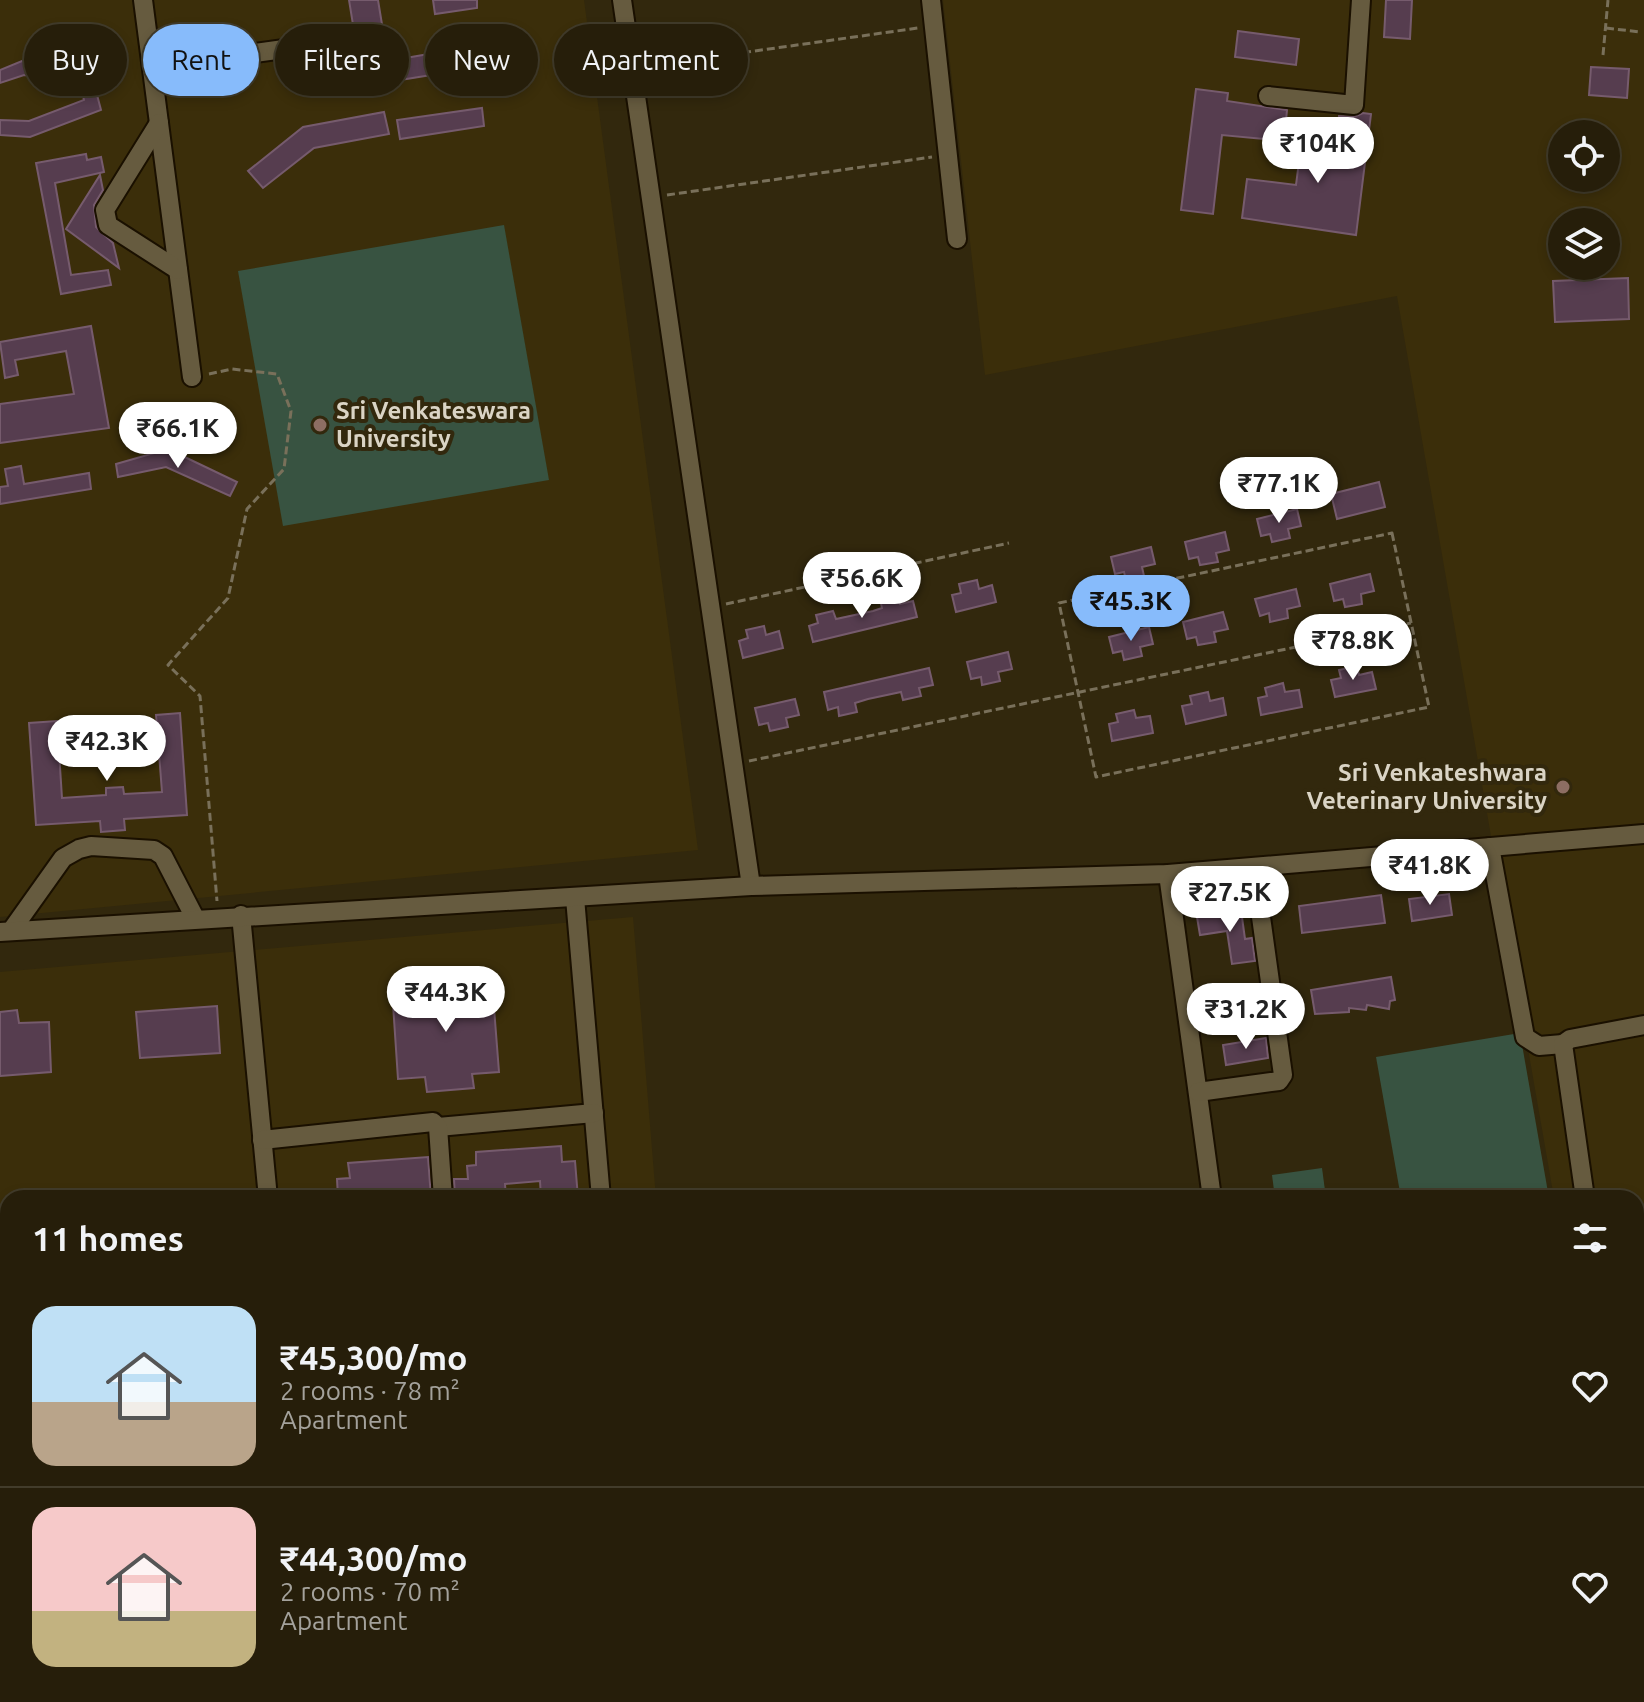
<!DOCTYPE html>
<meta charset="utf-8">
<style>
:root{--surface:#261e0a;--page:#2e2713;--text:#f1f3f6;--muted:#a4a29c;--line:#423c2b;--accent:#87bbfb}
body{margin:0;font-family:Ubuntu,sans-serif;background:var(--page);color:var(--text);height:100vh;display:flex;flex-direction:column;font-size:30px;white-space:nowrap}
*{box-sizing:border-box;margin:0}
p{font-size:26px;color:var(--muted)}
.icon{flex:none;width:44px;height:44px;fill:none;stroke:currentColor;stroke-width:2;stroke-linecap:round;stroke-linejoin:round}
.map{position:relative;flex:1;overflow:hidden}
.drawer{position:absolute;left:0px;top:1190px;width:1644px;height:512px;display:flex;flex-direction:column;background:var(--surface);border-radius:24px 24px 0 0;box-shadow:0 4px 12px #0003,0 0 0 2px var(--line)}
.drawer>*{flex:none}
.guide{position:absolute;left:24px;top:24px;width:800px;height:72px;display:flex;gap:16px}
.controls{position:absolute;left:1548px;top:120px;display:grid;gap:16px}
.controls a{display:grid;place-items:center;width:72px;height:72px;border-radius:50%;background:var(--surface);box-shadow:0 4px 12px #0003,0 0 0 2px var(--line);font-size:40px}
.price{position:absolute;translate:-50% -68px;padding:0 18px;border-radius:28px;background:#fff;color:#222;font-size:26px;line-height:52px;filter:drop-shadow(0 2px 4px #0008)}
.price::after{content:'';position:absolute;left:50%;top:48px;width:24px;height:18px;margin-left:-12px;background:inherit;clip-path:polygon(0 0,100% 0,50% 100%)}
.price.on{background:var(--accent);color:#111}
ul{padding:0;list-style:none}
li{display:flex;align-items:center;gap:24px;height:200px;padding:0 32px}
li+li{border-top:2px solid var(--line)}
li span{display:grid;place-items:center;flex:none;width:224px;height:160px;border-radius:24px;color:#555}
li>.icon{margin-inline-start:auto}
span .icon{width:96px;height:96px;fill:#fffc;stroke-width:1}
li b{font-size:34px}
h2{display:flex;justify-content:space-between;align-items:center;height:96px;padding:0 32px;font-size:34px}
.tag{padding:0 28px;border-radius:36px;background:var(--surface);box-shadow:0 4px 12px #0003,0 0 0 2px var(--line);font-size:28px;line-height:72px}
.tag.on{background:var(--accent);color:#111}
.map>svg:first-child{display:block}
.built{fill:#3b2e0a;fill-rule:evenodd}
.green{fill:#385341}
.building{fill:#563d4f;stroke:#765b6d;stroke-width:2}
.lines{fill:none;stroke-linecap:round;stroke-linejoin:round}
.minor-casing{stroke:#1a1000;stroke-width:22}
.path{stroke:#79705a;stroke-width:3;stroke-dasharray:8 4;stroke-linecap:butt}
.minor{stroke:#665b3f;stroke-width:18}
.education-dot{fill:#8d6e63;stroke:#32280d;stroke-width:3}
.labels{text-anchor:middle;stroke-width:8;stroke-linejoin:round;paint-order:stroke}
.poi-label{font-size:24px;font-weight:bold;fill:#dad4c5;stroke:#32280d;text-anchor:start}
</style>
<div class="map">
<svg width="1644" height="1702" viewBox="0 0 1644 1702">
<rect width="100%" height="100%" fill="#32280d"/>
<g class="built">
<polygon points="0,0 584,0 698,850 0,917"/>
<path d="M943,0H1644V1582L1636,1587V1198H1554L1397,296L985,375ZM1562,134H1606V178H1562ZM1562,222H1606V266H1562Z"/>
<polygon points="633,917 656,1198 8,1198 8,1694 696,1694 697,1702 0,1702 0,972"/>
</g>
<g class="green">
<polygon points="504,225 549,480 283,526 238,271"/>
<polygon points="1520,1033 1549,1198 1401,1198 1376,1057"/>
<polygon points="1322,1168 1326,1198 1275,1198 1272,1175"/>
</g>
<g class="building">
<polygon points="349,0 378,0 388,61 452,50 451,41 468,38 469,47 483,45 487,66 363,86"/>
<polygon points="433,0 477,0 477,8 435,14"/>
<polygon points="1386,0 1412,0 1410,39 1384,37"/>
<polygon points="1238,31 1299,39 1296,65 1235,57"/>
<polygon points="22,61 99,64 99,76 92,76 101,110 30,137 0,135 0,120 29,121 84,100 78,76 24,75 0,83 0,70"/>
<polygon points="1591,67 1629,69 1627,98 1589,95"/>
<polygon points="1196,89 1228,93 1227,101 1287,110 1284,141 1222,135 1213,214 1181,210"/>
<polygon points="482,108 484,126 400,139 397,120"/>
<polygon points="384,112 389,134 314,148 263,188 248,171 303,127"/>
<polygon points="1363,113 1371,114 1356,235 1242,218 1247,179 1296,185 1301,146 1335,150 1339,116 1354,117"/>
<polygon points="86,154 87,160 101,157 104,172 55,183 71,275 108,270 111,285 61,294 36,163"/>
<polygon points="100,175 103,190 94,205 96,227 113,243 119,268 66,229"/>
<polygon points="1628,278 1629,319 1555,322 1553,281"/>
<polygon points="91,326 109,428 0,443 0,404 74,394 66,351 15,360 18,375 5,378 0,342"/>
<polygon points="168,449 237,482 230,496 166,467 118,477 116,464"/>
<polygon points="21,466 24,484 89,473 91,489 0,504 0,487 8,486 5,469"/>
<polygon points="1379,482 1385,507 1337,519 1331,494"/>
<polygon points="1297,509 1301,526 1288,529 1290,538 1272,542 1270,534 1261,536 1257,519"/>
<polygon points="1225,532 1229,550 1216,553 1218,562 1200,565 1198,557 1189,559 1185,542"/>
<polygon points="1151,547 1155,564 1142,567 1144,576 1126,580 1124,572 1115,574 1111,557"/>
<polygon points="1370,574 1374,591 1361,594 1362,604 1345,607 1343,599 1334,601 1330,584"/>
<polygon points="977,580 979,589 992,585 996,602 956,612 952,595 961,593 959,584"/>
<polygon points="1296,589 1300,606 1287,609 1288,618 1270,622 1269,613 1260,616 1255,599"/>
<polygon points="898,595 900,604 913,601 917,617 813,642 809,626 818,623 816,615 833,611 836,619 873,611 882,608 880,599"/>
<polygon points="1223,612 1228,629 1214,632 1216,642 1198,645 1196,637 1187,639 1183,622"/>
<polygon points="764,626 766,635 779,631 783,648 743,658 739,641 748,638 746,630"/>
<polygon points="1149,627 1153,644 1140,647 1142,656 1124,660 1122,651 1113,653 1109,637"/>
<polygon points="1008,652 1012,669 998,672 1000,681 982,685 981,677 971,679 967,662"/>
<polygon points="1357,666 1359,675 1372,672 1376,689 1335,697 1331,680 1341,678 1339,670"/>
<polygon points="929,668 933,685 919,688 921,696 903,700 901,692 868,699 855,703 857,712 839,716 838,707 828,710 824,692"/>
<polygon points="1283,683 1285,692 1299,690 1302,707 1261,715 1258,698 1267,696 1265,688"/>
<polygon points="1208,692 1210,701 1223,698 1226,715 1186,724 1182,706 1192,704 1190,696"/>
<polygon points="795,699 799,715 786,718 788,727 770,731 768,723 759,725 755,708"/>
<polygon points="1134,710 1136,718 1150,716 1153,733 1112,741 1109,724 1118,722 1116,714"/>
<polygon points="180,713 187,815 124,819 125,830 101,832 100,821 36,825 29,723 57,721 62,798 106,795 106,788 123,787 124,794 162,792 156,715"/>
<polygon points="1449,894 1452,915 1412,921 1409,899"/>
<polygon points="1381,895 1385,923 1302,933 1299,906"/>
<polygon points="1241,910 1245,939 1252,938 1255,961 1232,964 1227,931 1200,935 1197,917"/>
<polygon points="1391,977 1395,1000 1390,1001 1389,1009 1367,1005 1366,1010 1349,1008 1349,1012 1315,1014 1311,990"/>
<polygon points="492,982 499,1072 472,1074 474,1088 427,1092 425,1077 398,1079 392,989"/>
<polygon points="217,1006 220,1053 140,1058 136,1012"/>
<polygon points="17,1010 19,1023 49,1022 51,1072 0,1076 0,1012"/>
<polygon points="1266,1038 1268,1058 1226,1065 1223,1045"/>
<polygon points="561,1146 562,1162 575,1161 578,1198 541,1198 540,1181 505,1184 506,1198 455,1198 454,1179 468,1179 467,1166 476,1165 476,1152"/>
<polygon points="428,1157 431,1198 411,1198 410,1192 375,1193 375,1198 338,1198 337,1179 350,1178 348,1163"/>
</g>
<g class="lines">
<defs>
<g id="minor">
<polyline points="143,0 192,377"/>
<polyline points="622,0 751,886"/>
<polyline points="931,0 957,239"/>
<polyline points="152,67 342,41"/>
<polyline points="1268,96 1354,105 1361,0"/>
<polyline points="159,123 105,210 108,225 178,270"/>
<polyline points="1490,847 1525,1037 1539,1046 1563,1044"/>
<polyline points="1168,874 1212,1198"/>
<polyline points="575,898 601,1198"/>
<polyline points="241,915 268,1198"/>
<polyline points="11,931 63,858 79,849 91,846 154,850 163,856 195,918"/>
<polyline points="0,932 751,886 1168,874 1644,834"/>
<polyline points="1198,1092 1279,1081 1283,1075 1256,881"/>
<polyline points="438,1127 594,1113"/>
<polyline points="262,1140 433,1122 438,1127 443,1198"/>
<polyline points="1585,1198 1563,1044 1570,1039 1644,1025"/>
<polyline points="1636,1221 1644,1219"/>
<polyline points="1636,1405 1644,1410"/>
<polyline points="0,1594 8,1593"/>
<polyline points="1636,1596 1644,1592"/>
<polyline points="1636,1631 1644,1626"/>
<polyline points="317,1694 318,1702"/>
<polyline points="651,1694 652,1702"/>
<polyline points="1452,1702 1466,1694"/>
<polyline points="1513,1702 1527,1694"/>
</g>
</defs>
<use href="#minor" class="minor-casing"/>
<g class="path">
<polyline points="1606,28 1640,32"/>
<polyline points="1603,55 1608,0"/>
<polyline points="648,66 918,28"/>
<polyline points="667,195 932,157"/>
<polyline points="209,374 232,369 277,374 291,411 284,469 247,509 228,598 168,665 200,696 217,901"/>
<polygon points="1392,533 1429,707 1096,777 1059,603"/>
<polyline points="726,604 1009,543"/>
<polyline points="749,761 1411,623"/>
</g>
<use href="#minor" class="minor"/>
</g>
<g class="education-dot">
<circle cx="320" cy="425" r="8"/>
<circle cx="1563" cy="787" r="8"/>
</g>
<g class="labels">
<g class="poi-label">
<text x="336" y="419">Sri Venkateswara<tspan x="336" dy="28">University</tspan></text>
<text x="1547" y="781" text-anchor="end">Sri Venkateshwara<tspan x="1547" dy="28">Veterinary University</tspan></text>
</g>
</g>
</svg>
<div class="controls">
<a><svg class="icon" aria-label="locate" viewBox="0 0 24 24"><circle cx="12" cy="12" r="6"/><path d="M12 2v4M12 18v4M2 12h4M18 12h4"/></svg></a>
<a><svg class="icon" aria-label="layers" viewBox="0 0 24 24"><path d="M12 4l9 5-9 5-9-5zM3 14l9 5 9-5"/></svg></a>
</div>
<b class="price" style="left:1318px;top:185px">₹104K</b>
<b class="price" style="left:178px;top:470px">₹66.1K</b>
<b class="price" style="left:1279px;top:525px">₹77.1K</b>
<b class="price" style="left:862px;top:620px">₹56.6K</b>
<b class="price on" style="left:1131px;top:643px">₹45.3K</b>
<b class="price" style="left:1353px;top:682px">₹78.8K</b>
<b class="price" style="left:107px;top:783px">₹42.3K</b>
<b class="price" style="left:1430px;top:907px">₹41.8K</b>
<b class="price" style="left:1230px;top:934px">₹27.5K</b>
<b class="price" style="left:446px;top:1034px">₹44.3K</b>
<b class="price" style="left:1246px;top:1051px">₹31.2K</b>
<div class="guide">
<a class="tag">Buy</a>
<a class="tag on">Rent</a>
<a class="tag">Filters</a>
<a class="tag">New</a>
<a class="tag">Apartment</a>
</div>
<section class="drawer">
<h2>11 homes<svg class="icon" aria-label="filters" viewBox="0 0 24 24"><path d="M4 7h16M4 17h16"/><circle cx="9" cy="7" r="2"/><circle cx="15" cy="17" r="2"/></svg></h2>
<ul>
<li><span style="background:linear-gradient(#bfe0f5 60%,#b9a48a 0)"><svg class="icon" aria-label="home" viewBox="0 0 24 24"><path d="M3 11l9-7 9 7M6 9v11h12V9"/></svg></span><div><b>₹45,300/mo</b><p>2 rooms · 78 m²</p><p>Apartment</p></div><svg class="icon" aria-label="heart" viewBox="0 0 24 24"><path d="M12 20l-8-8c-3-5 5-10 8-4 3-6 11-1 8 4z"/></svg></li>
<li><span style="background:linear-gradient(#f6c9c9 65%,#c2b280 0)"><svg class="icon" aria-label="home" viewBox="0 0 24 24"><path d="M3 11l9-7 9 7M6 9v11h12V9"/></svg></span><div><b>₹44,300/mo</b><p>2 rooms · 70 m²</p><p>Apartment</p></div><svg class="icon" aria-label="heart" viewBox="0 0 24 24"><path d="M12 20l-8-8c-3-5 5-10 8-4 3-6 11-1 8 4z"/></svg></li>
</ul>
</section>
</div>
